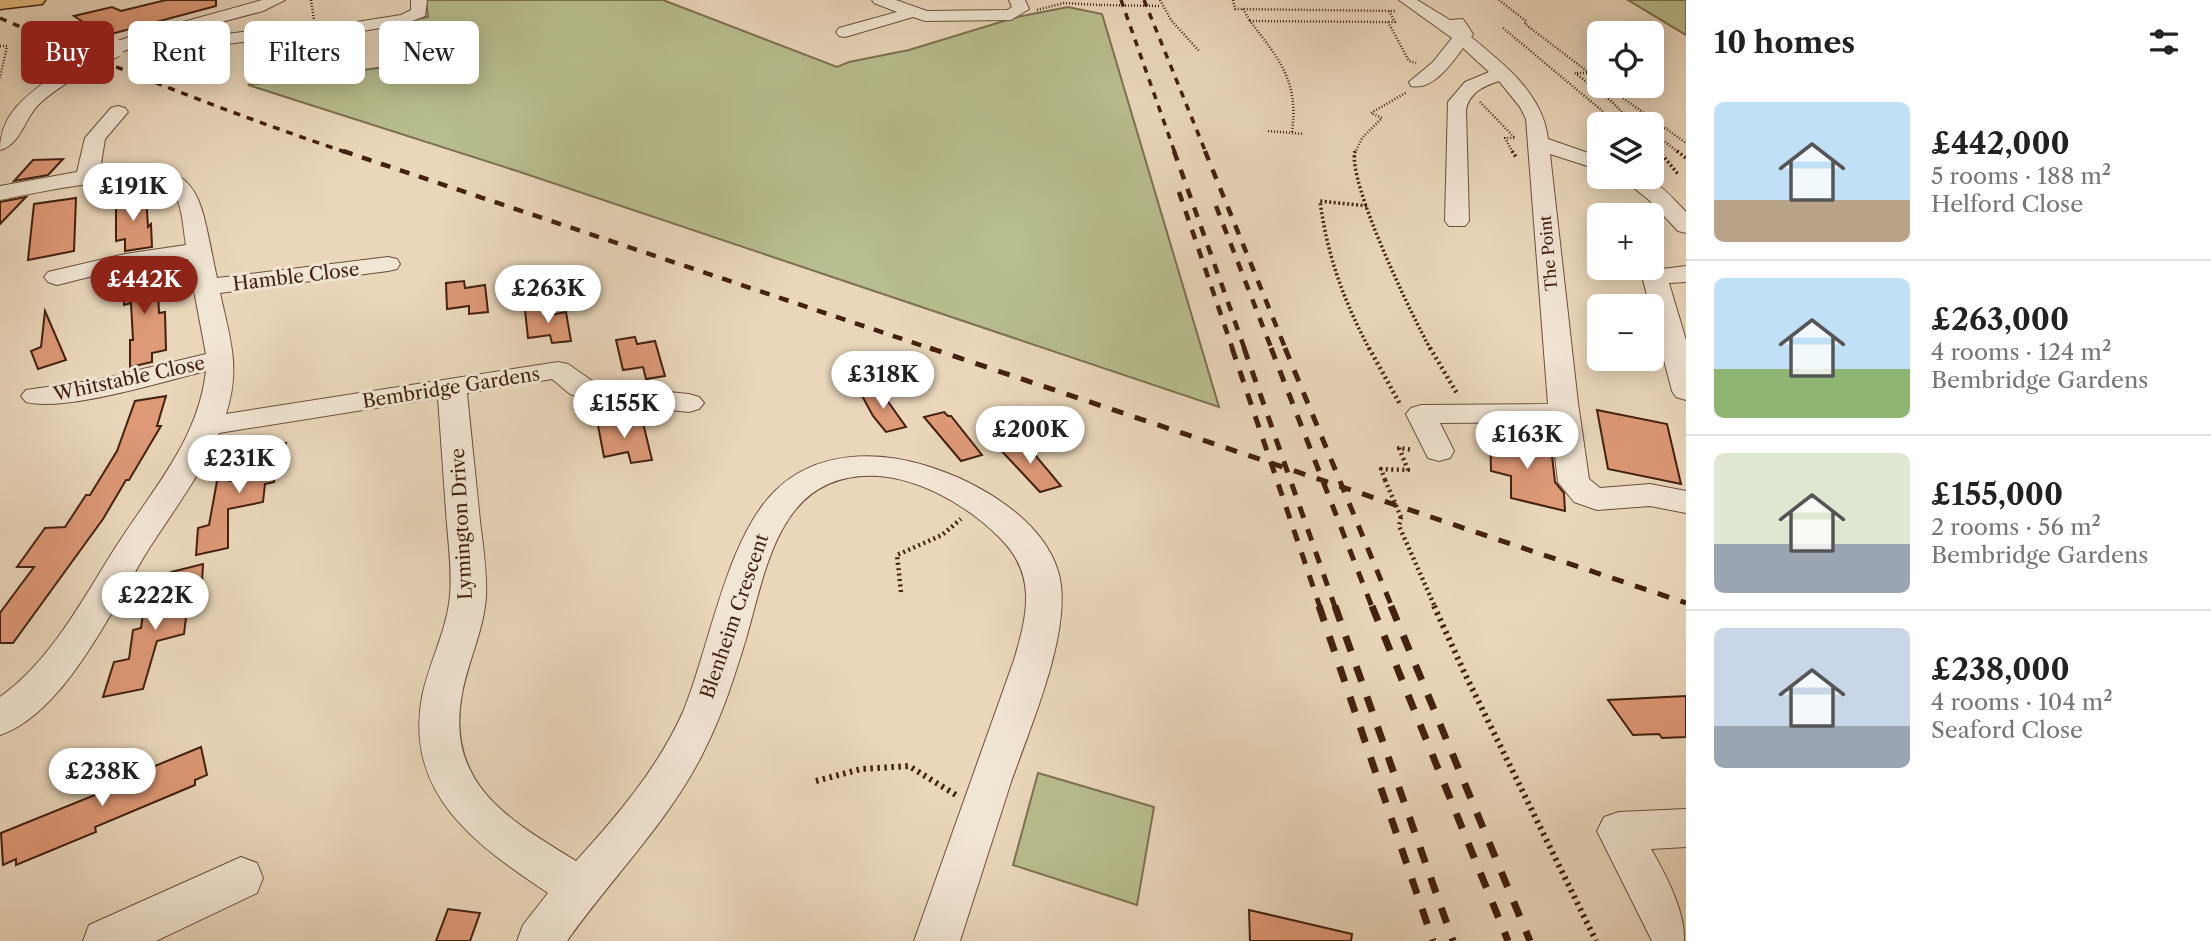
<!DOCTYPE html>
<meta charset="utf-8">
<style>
:root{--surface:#fff;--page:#f6f6f6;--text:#222;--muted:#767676;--line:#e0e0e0;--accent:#8f2418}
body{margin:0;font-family:"Libre Caslon Text",serif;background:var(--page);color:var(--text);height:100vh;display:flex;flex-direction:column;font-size:26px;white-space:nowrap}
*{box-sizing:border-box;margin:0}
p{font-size:23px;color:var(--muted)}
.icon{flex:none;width:38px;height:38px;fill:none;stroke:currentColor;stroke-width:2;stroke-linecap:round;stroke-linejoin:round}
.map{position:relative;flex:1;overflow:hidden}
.details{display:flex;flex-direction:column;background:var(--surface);width:525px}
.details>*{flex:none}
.top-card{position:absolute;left:21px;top:21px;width:665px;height:63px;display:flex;gap:14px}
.fabs{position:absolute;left:1587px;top:21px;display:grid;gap:14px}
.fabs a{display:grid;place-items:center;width:77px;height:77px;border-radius:10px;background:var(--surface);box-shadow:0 4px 18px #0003;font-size:35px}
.price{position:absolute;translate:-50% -60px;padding:0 16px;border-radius:24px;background:#fff;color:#222;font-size:23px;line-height:46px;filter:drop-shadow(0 2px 4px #0008)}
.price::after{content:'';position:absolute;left:50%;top:42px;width:21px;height:16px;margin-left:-10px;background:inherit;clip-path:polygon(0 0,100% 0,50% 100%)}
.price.selected{background:var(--accent);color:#fff}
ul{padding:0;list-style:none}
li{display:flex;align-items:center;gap:21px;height:175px;padding:0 28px}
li+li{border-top:2px solid var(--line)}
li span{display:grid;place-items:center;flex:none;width:196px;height:140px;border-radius:10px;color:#555}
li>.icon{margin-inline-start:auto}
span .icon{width:84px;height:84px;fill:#fffc;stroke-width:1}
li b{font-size:30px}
h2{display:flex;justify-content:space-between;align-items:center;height:84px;padding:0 28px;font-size:30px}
.chip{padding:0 24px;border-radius:10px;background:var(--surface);box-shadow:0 4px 18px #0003;font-size:24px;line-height:63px}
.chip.selected{background:var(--accent);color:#fff}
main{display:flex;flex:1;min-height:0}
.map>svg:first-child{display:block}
.green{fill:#b8be8f;stroke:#7e7050;stroke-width:2}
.building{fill:#de9977;stroke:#432110;stroke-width:2}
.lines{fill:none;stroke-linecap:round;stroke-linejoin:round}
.minor-casing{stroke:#6d4e3b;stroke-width:2}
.major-casing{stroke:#432110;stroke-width:3}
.path-far3{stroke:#432110;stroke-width:2.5;stroke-dasharray:1 2;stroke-linecap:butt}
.path-far2{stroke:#432110;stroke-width:3.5;stroke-dasharray:2 2.5;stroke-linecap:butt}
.path-far1{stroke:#432110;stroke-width:4.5;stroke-dasharray:2 3.5;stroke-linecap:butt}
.path{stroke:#432110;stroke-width:6;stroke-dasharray:2.5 4.5;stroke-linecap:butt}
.minor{fill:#f1e5d3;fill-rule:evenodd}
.major{fill:#e5bc7e;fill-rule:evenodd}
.rail-far3{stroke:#432110;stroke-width:3.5;stroke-dasharray:7 7;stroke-linecap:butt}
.rail-far2{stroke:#432110;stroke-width:4.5;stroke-dasharray:10 10;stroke-linecap:butt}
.rail-far1{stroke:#432110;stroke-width:5;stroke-dasharray:12 12;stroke-linecap:butt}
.rail{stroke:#432110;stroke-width:7;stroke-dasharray:16 16;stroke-linecap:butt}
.minor-bridge-casing{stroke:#6d4e3b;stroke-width:20;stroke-linecap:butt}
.path-bridge-far1{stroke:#432110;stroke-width:2.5;stroke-dasharray:1 2;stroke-linecap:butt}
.path-bridge{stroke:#432110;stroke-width:4.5;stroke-dasharray:2 3.5;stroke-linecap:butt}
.minor-bridge{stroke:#f1e5d3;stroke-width:18}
.labels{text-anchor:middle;stroke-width:6;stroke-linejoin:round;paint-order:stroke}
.far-street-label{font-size:16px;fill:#432110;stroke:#f1e5d3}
.street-label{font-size:19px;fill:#432110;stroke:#f1e5d3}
</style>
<main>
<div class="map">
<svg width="1686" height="941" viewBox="0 0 1686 941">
<rect width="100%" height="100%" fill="#ead7bb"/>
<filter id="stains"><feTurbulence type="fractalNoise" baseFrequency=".00286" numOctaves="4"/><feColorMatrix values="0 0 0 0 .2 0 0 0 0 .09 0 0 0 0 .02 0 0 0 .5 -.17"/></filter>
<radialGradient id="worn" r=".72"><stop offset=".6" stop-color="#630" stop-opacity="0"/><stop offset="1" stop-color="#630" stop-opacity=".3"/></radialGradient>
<g class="green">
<polygon points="426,0 663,0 837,67 849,62 909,50 1017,17 1068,7 1102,14 1219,407 517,171 248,85 385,67 392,24 428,17"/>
<polygon points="1628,0 1686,0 1686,35"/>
<polygon points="1038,773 1154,807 1137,905 1013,865"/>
</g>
<g class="building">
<polygon points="166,0 216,0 216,6 104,36 74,16 112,7 121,11"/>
<polygon points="63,159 48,175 14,181 33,160"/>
<polygon points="146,194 148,227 151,224 152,247 125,251 125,239 116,241 116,200"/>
<polygon points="26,197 0,224 0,202"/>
<polygon points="76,198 74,251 28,260 34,204"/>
<polygon points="153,267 154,292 158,291 159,313 165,312 166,350 152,353 152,362 130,367 130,340 133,340 131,303 124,305 123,277 126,277 126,271"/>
<polygon points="464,281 465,288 485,285 488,312 469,314 469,306 447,309 446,283"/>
<polygon points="543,307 545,316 566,312 571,341 552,343 550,335 528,338 525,310"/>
<polygon points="45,311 66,360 38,369 31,351 41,347"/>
<polygon points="635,337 637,344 655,341 665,376 646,379 643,367 623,370 616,340"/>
<polygon points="879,389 889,403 906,427 886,432 873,416 861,394"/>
<polygon points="166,396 157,426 161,426 129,480 126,480 103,519 13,643 0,643 0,613 34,567 17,567 45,528 65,527 86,495 90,495 117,451 135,401"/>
<polygon points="1597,410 1667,424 1681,484 1608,469"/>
<polygon points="944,412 948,416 951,416 982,455 961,461 924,417"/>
<polygon points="617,417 620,427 643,423 652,460 631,463 628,452 604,457 597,420"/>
<polygon points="1490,433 1551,447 1555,482 1564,493 1565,511 1511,498 1511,476 1491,471"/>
<polygon points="1018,440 1022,445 1026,444 1061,486 1040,492 997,446"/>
<polygon points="286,443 282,469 276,469 274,482 265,484 263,502 228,509 228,548 196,555 198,528 209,525 219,470 229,471 229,481 244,478 248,462 253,461 256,447"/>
<polygon points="203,564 202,583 190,585 184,634 157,641 143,689 103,697 114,662 129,659 133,630 141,628 143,614 160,610 162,585 170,583 171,572"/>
<polygon points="1686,696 1686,737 1662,738 1659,734 1633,735 1608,700"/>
<polygon points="201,747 207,775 195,780 195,785 95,827 96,832 16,865 16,859 3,865 1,833 105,791 104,787"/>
<polygon points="448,909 480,913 470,941 436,941"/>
<polygon points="1249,910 1352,934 1351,941 1250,941"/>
</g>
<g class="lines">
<defs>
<g id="minor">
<polygon points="262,0 285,0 263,11 161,38 121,52 115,53 106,48 109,44 129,37"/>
<path d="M411,0H427L425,16L405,24L326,37L329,48C316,65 280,72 265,54L264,43L257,40L196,48L187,43L196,38L258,30L274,35L401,15L411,10ZM309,40L311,47L297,53L283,52L282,44Z"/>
<polygon points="872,0 896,0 927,11 1007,10 1012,7 1009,0 1025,0 1029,9 1011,20 925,21 913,17 845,37 839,36 836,32 839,28 897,12 874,3"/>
<path d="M1399,0H1417L1450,20L1463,19L1473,34L1471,37C1504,64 1543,94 1548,139L1600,157V170L1550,154L1578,403L1589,479L1600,488L1650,484L1686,491V513L1650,506L1597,510L1574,502L1558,482L1551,422L1440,423L1454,451L1450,458L1439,461L1428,458L1406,414L1411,408L1421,405L1548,404L1526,119L1520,107L1499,81C1482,87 1470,92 1466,110L1469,221L1465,226H1449L1445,221L1448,102L1465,82L1489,72L1463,48C1452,63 1433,91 1411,86L1409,82L1433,62L1452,38Z"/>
<path d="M73,64L80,66L82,70L80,74C65,85 41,98 32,113C23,126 17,146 0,150C0,108 36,90 66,66Z"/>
<path d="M118,106L125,108L128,112L105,139L100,170C205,158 198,191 217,278L388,257L397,259L400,264L397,269L388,271L220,293C230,339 241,367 226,414L558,362L568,364L598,385L689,394L699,397L704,403L699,409L689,412L593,402L570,394L552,379L467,393C471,436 476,478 480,521C483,546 487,571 486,596C484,630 468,661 462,694C445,784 509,820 576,861C617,816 658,768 683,712C710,647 726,538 776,490C816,451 876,450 927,466C976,481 1042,518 1058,571C1075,626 1030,727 1011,782C994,835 977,888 960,941H914L1014,660C1028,613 1037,574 999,537C969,507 922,479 878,476C780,471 767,565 746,639C734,678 722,716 703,753C668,823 612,877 567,941H517L523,925L548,893C476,845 404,794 422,697C429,662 447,631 450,595C452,572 449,548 447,525C444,483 441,440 438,398L219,433C201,474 174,510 150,547C114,604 66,713 0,735V697C52,660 83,598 117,545C153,489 198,440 206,371C164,381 66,412 26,402L21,396L26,390L97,380L206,354L188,259L125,268L57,285L48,282L44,277L48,272L125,254L186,245C183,229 183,206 173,192C154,165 31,194 0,200V186L77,172L85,138L111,108Z"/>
<path d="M1620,177C1655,175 1663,188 1686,212V233L1678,231L1649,200Z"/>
<polygon points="1686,266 1686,282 1669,283 1686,340 1686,400 1676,397 1672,391 1642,276 1646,271"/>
<path d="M1686,809V847L1651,849C1665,873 1686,913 1684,941H1652L1597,831L1604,817L1619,812Z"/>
<polygon points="241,857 257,863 263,878 257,893 156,941 83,941 89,925"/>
</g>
<polygon id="major" points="0,0 45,0 42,4 0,9"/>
</defs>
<use href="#minor" class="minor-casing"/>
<use href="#major" class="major-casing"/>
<g class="path-far3">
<polyline points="311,0 314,20"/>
<polyline points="1160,0 1171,20 1200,52"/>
<polyline points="1233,0 1235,9 1396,11"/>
<polyline points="1499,0 1526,21 1525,24 1600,81"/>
<polyline points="1243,9 1250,21"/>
<polyline points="1037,10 1064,3 1101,5"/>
<polyline points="1389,11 1395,22 1389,22"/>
<polyline points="1503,28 1618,124"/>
<polyline points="0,46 7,46 0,78"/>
<polyline points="1587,73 1575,73 1611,101 1634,124"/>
<polyline points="1606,86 1686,143"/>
<polyline points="1480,102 1515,138 1505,138 1513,153"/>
<polyline points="1268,131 1304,134"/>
<path d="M1292,132C1299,81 1279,59 1250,21L1388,22L1409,61L1416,63"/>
<polyline points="1652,136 1658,136 1679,153"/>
<polyline points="1652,143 1660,153"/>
<polyline points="1355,153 1362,138 1382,118 1371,113 1407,92"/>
</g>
<g class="path-far2">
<path d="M1355,151C1347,182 1413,318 1431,350"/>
<polyline points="1512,151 1516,157"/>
<polyline points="1659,151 1678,174"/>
<polyline points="1677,151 1686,158"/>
<path d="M1367,206L1320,201C1327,255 1344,302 1370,350"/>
</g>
<g class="path-far1">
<polyline points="1369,348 1401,406"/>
<polyline points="1430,348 1458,395"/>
<polyline points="1385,480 1381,469 1408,470 1399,448 1413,450"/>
<polyline points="1401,517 1399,526 1435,607"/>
<polyline points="901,592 897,555 942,535 961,519"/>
</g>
<g class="path">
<polyline points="1434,606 1465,674 1596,941"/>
<polyline points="816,781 861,769 909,766 956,795"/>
</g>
<use href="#minor" class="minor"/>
<use href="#major" class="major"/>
<g class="rail-far3">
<polyline points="1121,0 1175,153"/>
<polyline points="1144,0 1206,153"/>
<path d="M0,18C115,68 229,113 348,153"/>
</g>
<g class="rail-far2">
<polyline points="343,151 935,350"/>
<polyline points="1174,151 1245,350"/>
<polyline points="1205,151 1286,350"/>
<polyline points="1179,192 1233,350"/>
<polyline points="1216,206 1272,350"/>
</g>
<g class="rail-far1">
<polyline points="930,348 1686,603"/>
<polyline points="1232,348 1320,607"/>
<polyline points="1244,348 1335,607"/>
<polyline points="1271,348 1372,607"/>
<polyline points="1285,348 1392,607"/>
</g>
<g class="rail">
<polyline points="1319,606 1433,941"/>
<polyline points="1335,606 1453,941"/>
<polyline points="1372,606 1508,941"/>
<polyline points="1391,606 1530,941"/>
</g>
<defs>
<polyline id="minor-bridge" points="73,70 115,48"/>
</defs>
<use href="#minor-bridge" class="minor-bridge-casing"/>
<polyline class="path-bridge-far1" points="1101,5 1160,6"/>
<polyline class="path-bridge" points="1385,480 1401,517"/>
<use href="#minor-bridge" class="minor-bridge"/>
</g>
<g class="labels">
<g class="far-street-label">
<text transform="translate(1548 253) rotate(-95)" y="6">The Point</text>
</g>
<g class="street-label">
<text transform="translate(296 276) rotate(-7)" y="7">Hamble Close</text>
<text transform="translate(129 378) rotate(-12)" y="7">Whitstable Close</text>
<text transform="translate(451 387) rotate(-9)" y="7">Bembridge Gardens</text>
<text transform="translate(461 524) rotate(-93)" y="7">Lymington Drive</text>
<text transform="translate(734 616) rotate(-71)" y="7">Blenheim Crescent</text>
</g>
</g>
<rect width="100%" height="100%" filter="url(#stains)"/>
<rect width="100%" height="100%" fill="url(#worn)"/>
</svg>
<div class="fabs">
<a><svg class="icon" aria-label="locate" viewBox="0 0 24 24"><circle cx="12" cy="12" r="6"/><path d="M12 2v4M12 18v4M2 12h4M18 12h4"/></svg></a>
<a><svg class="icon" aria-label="layers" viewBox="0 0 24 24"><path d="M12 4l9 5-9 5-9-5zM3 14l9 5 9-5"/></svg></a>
<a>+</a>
<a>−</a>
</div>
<b class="price" style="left:133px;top:223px">£191K</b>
<b class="price selected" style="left:144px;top:316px">£442K</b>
<b class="price" style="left:548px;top:325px">£263K</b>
<b class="price" style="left:883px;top:411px">£318K</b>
<b class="price" style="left:624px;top:440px">£155K</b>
<b class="price" style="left:1030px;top:466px">£200K</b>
<b class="price" style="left:1527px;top:471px">£163K</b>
<b class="price" style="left:239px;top:495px">£231K</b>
<b class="price" style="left:155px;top:632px">£222K</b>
<b class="price" style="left:102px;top:808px">£238K</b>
<div class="top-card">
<a class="chip selected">Buy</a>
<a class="chip">Rent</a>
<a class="chip">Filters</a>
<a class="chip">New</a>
</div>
</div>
<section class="details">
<h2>10 homes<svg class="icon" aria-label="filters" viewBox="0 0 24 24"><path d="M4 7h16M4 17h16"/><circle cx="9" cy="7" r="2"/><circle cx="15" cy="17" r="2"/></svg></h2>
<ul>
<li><span style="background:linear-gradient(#bfe0f5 70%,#b9a48a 0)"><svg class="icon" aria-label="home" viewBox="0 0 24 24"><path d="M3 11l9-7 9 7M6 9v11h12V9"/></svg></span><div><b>£442,000</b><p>5 rooms · 188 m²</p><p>Helford Close</p></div></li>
<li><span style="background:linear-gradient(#bfe0f5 65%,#8fb573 0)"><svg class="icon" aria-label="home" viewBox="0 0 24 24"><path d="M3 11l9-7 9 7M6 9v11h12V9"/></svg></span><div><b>£263,000</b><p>4 rooms · 124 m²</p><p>Bembridge Gardens</p></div></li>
<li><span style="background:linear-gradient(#dfe7d0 65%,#9aa5b1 0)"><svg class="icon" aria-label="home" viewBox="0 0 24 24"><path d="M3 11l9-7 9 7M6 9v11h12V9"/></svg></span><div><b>£155,000</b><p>2 rooms · 56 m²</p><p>Bembridge Gardens</p></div></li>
<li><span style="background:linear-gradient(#c9d6e8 70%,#9aa5b1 0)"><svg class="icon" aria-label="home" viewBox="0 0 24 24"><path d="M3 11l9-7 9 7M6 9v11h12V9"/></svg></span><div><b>£238,000</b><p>4 rooms · 104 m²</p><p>Seaford Close</p></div></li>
</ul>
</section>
</main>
